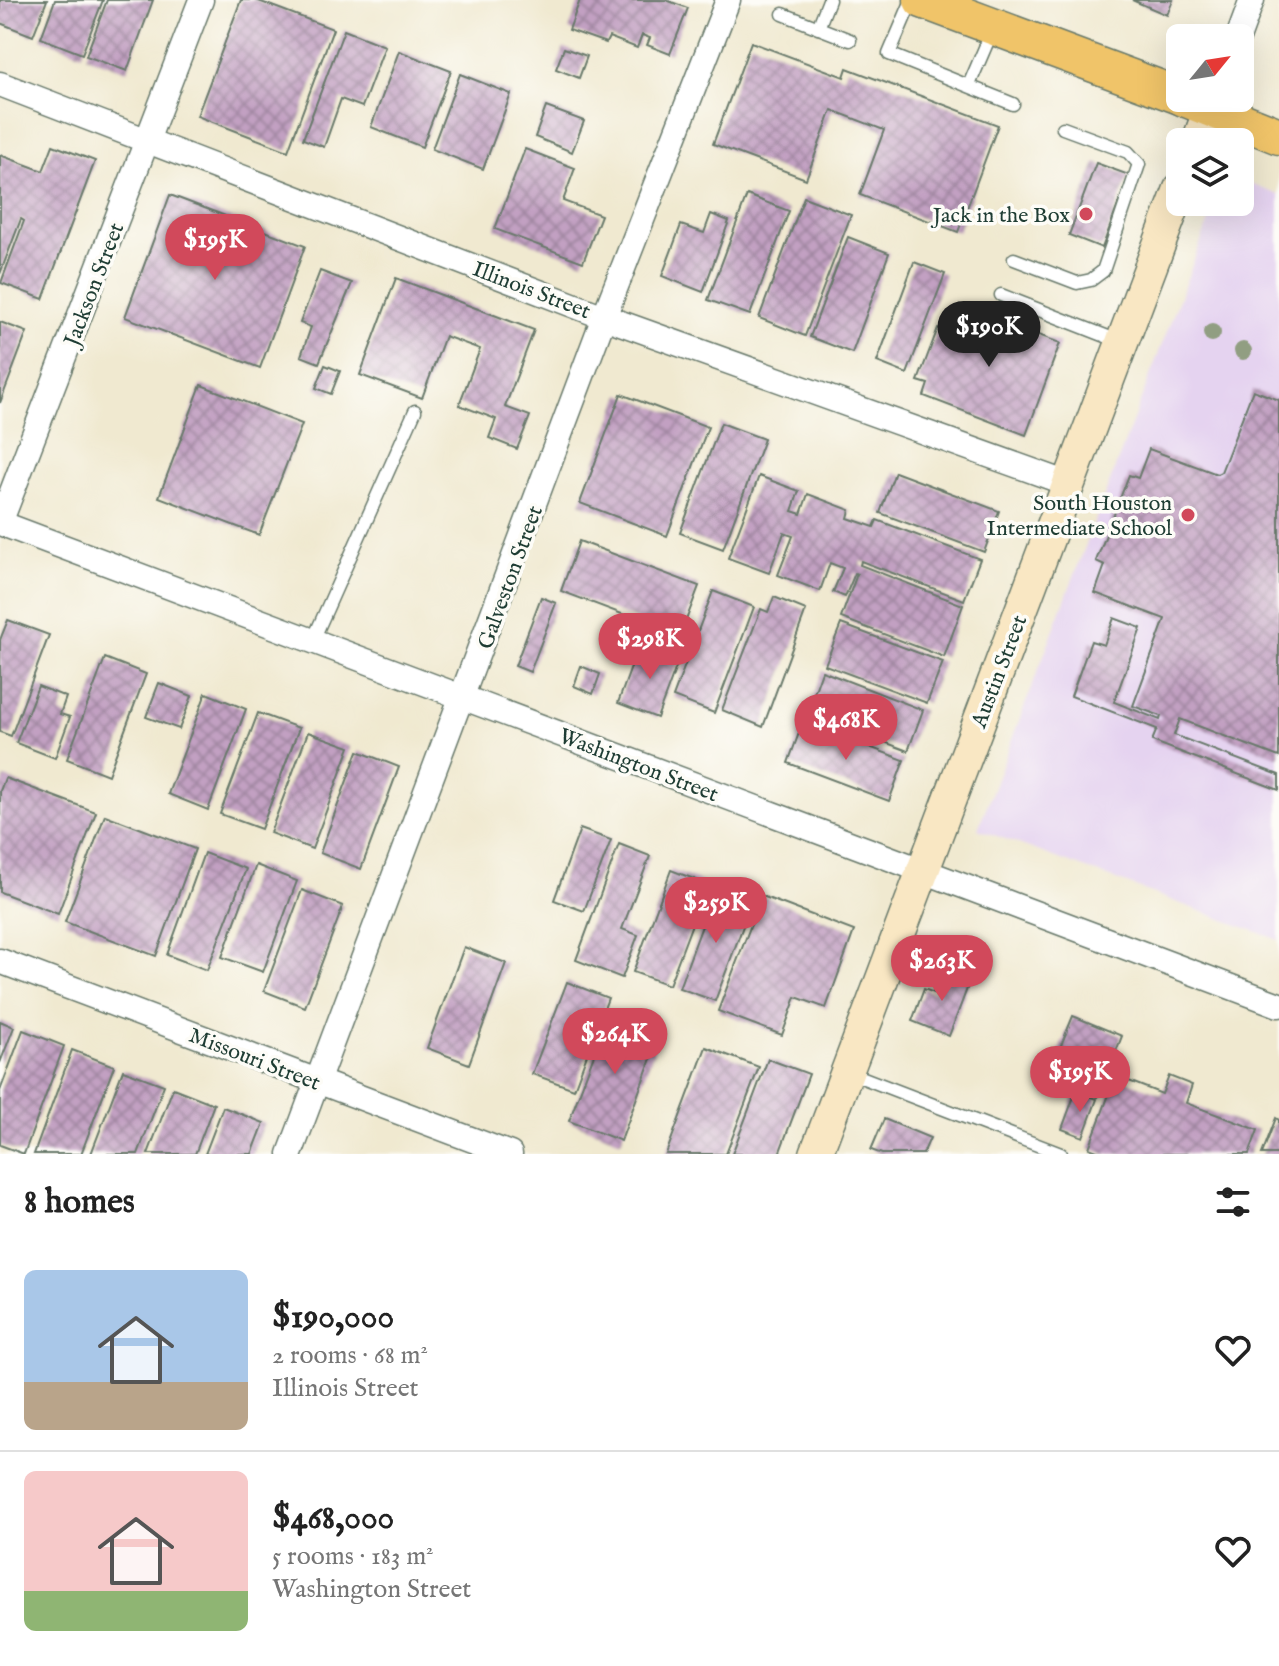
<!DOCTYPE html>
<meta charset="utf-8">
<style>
:root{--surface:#fff;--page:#f2f2f2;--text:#222;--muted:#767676;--line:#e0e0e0;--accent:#d1495b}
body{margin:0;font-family:"IM FELL English",serif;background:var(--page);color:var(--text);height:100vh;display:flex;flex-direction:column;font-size:30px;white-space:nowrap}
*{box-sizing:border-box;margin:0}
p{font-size:26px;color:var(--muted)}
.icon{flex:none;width:44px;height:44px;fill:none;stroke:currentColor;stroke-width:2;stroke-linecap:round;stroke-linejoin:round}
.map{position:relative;height:1154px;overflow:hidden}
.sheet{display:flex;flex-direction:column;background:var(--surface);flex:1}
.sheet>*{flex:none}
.needle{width:52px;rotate:60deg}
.buttons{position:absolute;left:1166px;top:24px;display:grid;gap:16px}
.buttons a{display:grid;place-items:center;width:88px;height:88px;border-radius:12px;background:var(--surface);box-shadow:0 8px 32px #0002;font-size:40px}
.price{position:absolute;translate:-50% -68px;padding:0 18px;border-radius:28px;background:var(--accent);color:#fff;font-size:26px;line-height:52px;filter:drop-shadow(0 2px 4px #0008)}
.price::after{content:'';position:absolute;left:50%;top:48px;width:24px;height:18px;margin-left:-12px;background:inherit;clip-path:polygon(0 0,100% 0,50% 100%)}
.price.on{background:#222;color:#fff}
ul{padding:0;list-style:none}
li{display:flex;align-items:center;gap:24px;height:200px;padding:0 24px}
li+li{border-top:2px solid var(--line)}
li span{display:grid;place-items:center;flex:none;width:224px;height:160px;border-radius:12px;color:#555}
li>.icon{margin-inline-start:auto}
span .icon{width:96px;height:96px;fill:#fffc;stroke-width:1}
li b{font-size:34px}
h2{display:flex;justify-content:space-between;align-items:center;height:96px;padding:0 24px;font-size:34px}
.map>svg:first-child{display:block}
.built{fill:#e5d3f0}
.building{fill:url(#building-cross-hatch)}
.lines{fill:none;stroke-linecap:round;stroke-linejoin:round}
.lane-casing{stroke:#68796b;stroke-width:15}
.street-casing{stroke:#68796b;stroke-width:27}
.secondary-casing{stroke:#68796b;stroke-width:35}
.primary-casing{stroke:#68796b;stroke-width:39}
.lane{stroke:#fff;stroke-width:12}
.street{stroke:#fff;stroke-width:24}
.secondary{stroke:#f9e7c3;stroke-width:32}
.primary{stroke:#f0c469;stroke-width:36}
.tree{fill:#919e82}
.poi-dot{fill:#d1495b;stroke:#fdfcf7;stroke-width:3}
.labels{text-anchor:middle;stroke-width:7;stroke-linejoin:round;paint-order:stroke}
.poi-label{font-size:22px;fill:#1f3d34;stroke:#fdfcf7;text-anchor:end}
.street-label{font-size:22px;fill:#1f3d34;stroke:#fdfcf7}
</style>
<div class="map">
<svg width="1279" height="1154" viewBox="0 0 1279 1154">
<defs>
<pattern id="building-cross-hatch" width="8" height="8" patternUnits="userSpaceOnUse" patternTransform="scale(2)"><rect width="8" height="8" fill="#c2a0c2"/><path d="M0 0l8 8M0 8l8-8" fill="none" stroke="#9d849e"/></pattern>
</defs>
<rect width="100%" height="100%" fill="#fdfcf7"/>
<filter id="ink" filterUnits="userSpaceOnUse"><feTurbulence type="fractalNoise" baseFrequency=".0125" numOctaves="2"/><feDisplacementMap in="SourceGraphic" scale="16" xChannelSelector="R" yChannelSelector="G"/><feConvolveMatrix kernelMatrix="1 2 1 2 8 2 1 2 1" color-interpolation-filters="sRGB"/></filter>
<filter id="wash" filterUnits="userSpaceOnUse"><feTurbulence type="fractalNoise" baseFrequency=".006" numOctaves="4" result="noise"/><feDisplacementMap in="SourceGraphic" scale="32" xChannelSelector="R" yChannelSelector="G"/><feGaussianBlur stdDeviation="1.8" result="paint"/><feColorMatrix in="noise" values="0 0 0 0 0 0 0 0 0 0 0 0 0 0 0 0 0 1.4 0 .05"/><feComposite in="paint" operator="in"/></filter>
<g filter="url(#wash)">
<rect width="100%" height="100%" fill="#f0e9d0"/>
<polygon class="built" points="1240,180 1279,195 1279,940 978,829 1216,202 1240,202"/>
<g id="blocks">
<g class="building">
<polygon points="0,0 47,0 33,36 0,23"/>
<polygon points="55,0 103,0 82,54 41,38"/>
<polygon points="107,0 153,0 127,71 86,56"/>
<polygon points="241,0 256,0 333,29 288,151 197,116"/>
<polygon points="580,0 666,0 688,8 670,54 647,45 650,38 642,35 637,48 609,37 606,43 569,30"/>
<polygon points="1132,0 1173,0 1167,15"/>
<polygon points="344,30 385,46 362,107 341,99 324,147 303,139"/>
<polygon points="751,42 844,77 847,68 998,125 958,232 860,195 884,130 832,110 806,179 713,144"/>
<polygon points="564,48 587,56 579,78 556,69"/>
<polygon points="399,51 451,71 422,147 371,127"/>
<polygon points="460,74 511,94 483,169 432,149"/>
<polygon points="546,107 584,121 572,152 535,137"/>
<polygon points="53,145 95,161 43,299 1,283 24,221 21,219 0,274 0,155 43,171"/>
<polygon points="525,149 575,168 563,201 601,215 583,262 495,229"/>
<polygon points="1096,163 1129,175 1102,248 1069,235"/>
<polygon points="170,195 305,246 260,368 125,317"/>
<polygon points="747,195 789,211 750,315 708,300"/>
<polygon points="804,197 851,215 805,336 759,318"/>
<polygon points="711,214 729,221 703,292 662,276 681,225 704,233"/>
<polygon points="848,237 889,253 852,353 810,337"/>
<polygon points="914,262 945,274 907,374 877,362"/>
<polygon points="320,271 352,283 319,363 301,356 311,327 300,323"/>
<polygon points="396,278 534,330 505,407 530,416 517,449 489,438 496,419 459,405 480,349 445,336 422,398 360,375"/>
<polygon points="960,305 1060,343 1026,435 924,396 928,384 918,381 938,328 950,333"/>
<polygon points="0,322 27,332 0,403"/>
<polygon points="325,365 340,371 331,394 316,388"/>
<polygon points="201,385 302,424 259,535 159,497"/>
<polygon points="1253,390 1279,400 1279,757 1180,719 1174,735 1279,775 1279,790 1152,741 1157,729 1071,696 1091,641 1104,645 1114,618 1141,628 1114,702 1160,720 1161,716 1133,706 1165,619 1095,593 1105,565 1096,561 1129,475 1138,478 1149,449 1217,474 1221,472"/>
<polygon points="621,394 708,427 667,536 580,503"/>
<polygon points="721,423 764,439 723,549 680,533"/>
<polygon points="895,472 999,511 984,552 880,513"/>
<polygon points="759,476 799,491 792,511 801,514 808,494 850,510 848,518 874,527 877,520 980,559 964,600 861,561 860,565 963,605 944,657 841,618 857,574 855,573 845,597 833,592 843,568 830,563 820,591 778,575 793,536 784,533 769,573 728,558"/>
<polygon points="579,541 699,586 680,636 561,591"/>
<polygon points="713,591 754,607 714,713 673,697"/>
<polygon points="541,597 556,603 530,672 515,666"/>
<polygon points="774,597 806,610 763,727 722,710 761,609 768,612"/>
<polygon points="8,620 49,635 11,736 0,732 0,640"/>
<polygon points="841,624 943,662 927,703 825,665"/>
<polygon points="663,645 682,651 657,718 618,703 637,651 658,659"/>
<polygon points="105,658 146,674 108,775 67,759"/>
<polygon points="581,666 600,674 593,694 574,686"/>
<polygon points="822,671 923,710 908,751 807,713"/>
<polygon points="159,683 192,696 179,729 146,717"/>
<polygon points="38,686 66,697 60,714 70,717 55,758 16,743"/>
<polygon points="206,693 246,709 208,810 168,794"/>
<polygon points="258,713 299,728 261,829 220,814"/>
<polygon points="803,722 904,760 889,801 788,763"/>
<polygon points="308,732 350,747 312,849 270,833"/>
<polygon points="358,751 399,767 361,869 320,853"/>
<polygon points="5,778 96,812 58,914 0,892 0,791"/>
<polygon points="105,815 195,849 156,956 65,922"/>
<polygon points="580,829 611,840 584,911 554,900"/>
<polygon points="619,844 650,856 622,929 638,935 622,978 576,960"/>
<polygon points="204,853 246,869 207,970 167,955"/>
<polygon points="256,865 297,881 263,972 222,957"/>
<polygon points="671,870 707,884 669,985 633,972"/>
<polygon points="716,888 752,902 715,1001 679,988"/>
<polygon points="302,890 343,906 305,1007 264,991"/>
<polygon points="762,896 854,931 826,1008 796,997 782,1035 718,1011"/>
<polygon points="464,947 506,963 469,1064 427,1048"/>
<polygon points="943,968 971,978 949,1036 912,1021 924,989 934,993"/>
<polygon points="567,982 608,998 574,1089 532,1074"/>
<polygon points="610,1012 661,1031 621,1141 569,1121"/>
<polygon points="1073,1016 1122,1036 1098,1097 1048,1077"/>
<polygon points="0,1021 14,1027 0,1063"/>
<polygon points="23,1030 64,1046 24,1154 0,1145 0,1091"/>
<polygon points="706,1047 759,1067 726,1154 666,1154"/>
<polygon points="72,1050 114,1066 81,1154 34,1154"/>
<polygon points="768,1059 809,1074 779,1154 732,1154"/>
<polygon points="123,1070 164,1085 138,1154 91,1154"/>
<polygon points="1116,1076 1162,1094 1169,1076 1192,1085 1186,1103 1258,1130 1249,1154 1105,1154 1089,1148"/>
<polygon points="173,1088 214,1104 195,1154 148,1154"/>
<polygon points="1076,1091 1097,1099 1083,1137 1062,1129"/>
<polygon points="223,1107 264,1123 252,1154 205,1154"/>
<polygon points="1276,1118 1279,1120 1279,1154 1262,1154"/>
<polygon points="884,1119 930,1138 923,1154 882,1154 871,1150"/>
</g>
</g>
</g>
<g filter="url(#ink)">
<use href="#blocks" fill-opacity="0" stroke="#68796b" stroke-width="2"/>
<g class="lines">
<defs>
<g id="lane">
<polyline points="912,0 889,54 1013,104"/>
<polyline points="783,14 850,40"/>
<polyline points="818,28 829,0"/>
<polyline points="969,85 993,29"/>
<polyline points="1014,259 1077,283 1091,280 1103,271 1139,164 1128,152 1063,128"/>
<polyline points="1001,295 1121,342"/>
<polyline points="313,640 415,411"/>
<polyline points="848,1072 1061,1154"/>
</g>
<g id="street">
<polyline points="1238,38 1252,0"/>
<polyline points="0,84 604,317 1069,484"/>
<polyline points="0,523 1279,1005"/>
<polyline points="0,523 201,0"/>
<polyline points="0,961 510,1154"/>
<polyline points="290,1154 604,317 728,0"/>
</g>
<g id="secondary">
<polyline points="1198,142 1210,109"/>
<polyline points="816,1154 1180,189"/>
</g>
<g id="primary">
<polyline points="922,0 1180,96"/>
<polyline points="1184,98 1279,136"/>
</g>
</defs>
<use href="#lane" class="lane-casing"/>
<use href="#street" class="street-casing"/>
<use href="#secondary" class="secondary-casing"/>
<use href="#primary" class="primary-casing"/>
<use href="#lane" class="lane"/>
<use href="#street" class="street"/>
<use href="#secondary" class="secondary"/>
<use href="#primary" class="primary"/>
</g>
<g class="tree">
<circle cx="1212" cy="333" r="9"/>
<circle cx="1243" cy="351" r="9"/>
</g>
</g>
<g class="poi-dot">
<circle cx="1086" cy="214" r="8"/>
<circle cx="1188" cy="515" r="8"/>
</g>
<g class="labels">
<g class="poi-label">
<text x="1070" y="222">Jack in the Box</text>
<text x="1172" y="510">South Houston<tspan x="1172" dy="25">Intermediate School</tspan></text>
</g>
<g class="street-label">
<text transform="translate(93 284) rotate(-69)" y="8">Jackson Street</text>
<text transform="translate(532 289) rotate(21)" y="8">Illinois Street</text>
<text transform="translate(509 577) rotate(-70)" y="8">Galveston Street</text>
<text transform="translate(998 671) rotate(-69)" y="8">Austin Street</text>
<text transform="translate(639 764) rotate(21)" y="8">Washington Street</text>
<text transform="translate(255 1058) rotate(21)" y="8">Missouri Street</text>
</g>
</g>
</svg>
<div class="buttons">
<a><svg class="needle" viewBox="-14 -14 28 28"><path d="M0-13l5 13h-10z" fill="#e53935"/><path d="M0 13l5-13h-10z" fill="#767676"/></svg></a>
<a><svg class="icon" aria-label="layers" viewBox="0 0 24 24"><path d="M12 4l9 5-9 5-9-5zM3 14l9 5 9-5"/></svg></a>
</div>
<b class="price" style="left:215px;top:282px">$195K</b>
<b class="price on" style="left:989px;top:369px">$190K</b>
<b class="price" style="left:650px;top:681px">$298K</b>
<b class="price" style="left:846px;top:762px">$468K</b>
<b class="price" style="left:716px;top:945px">$259K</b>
<b class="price" style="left:942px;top:1003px">$263K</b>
<b class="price" style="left:615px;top:1076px">$264K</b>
<b class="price" style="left:1080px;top:1114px">$195K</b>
</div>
<section class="sheet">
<h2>8 homes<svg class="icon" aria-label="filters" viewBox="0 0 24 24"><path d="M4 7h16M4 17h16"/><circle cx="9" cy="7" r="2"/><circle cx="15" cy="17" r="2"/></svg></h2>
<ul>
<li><span style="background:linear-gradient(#a9c7e8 70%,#b9a48a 0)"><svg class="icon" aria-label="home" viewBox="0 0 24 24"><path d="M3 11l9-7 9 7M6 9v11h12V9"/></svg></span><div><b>$190,000</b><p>2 rooms · 68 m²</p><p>Illinois Street</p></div><svg class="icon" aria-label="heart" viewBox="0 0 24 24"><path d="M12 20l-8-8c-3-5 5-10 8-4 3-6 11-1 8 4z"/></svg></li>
<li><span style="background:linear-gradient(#f6c9c9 75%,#8fb573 0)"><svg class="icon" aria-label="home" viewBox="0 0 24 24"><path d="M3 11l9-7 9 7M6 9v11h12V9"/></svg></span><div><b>$468,000</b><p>5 rooms · 183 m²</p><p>Washington Street</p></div><svg class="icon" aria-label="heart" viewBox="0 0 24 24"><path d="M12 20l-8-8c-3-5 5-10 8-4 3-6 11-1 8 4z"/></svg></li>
</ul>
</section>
